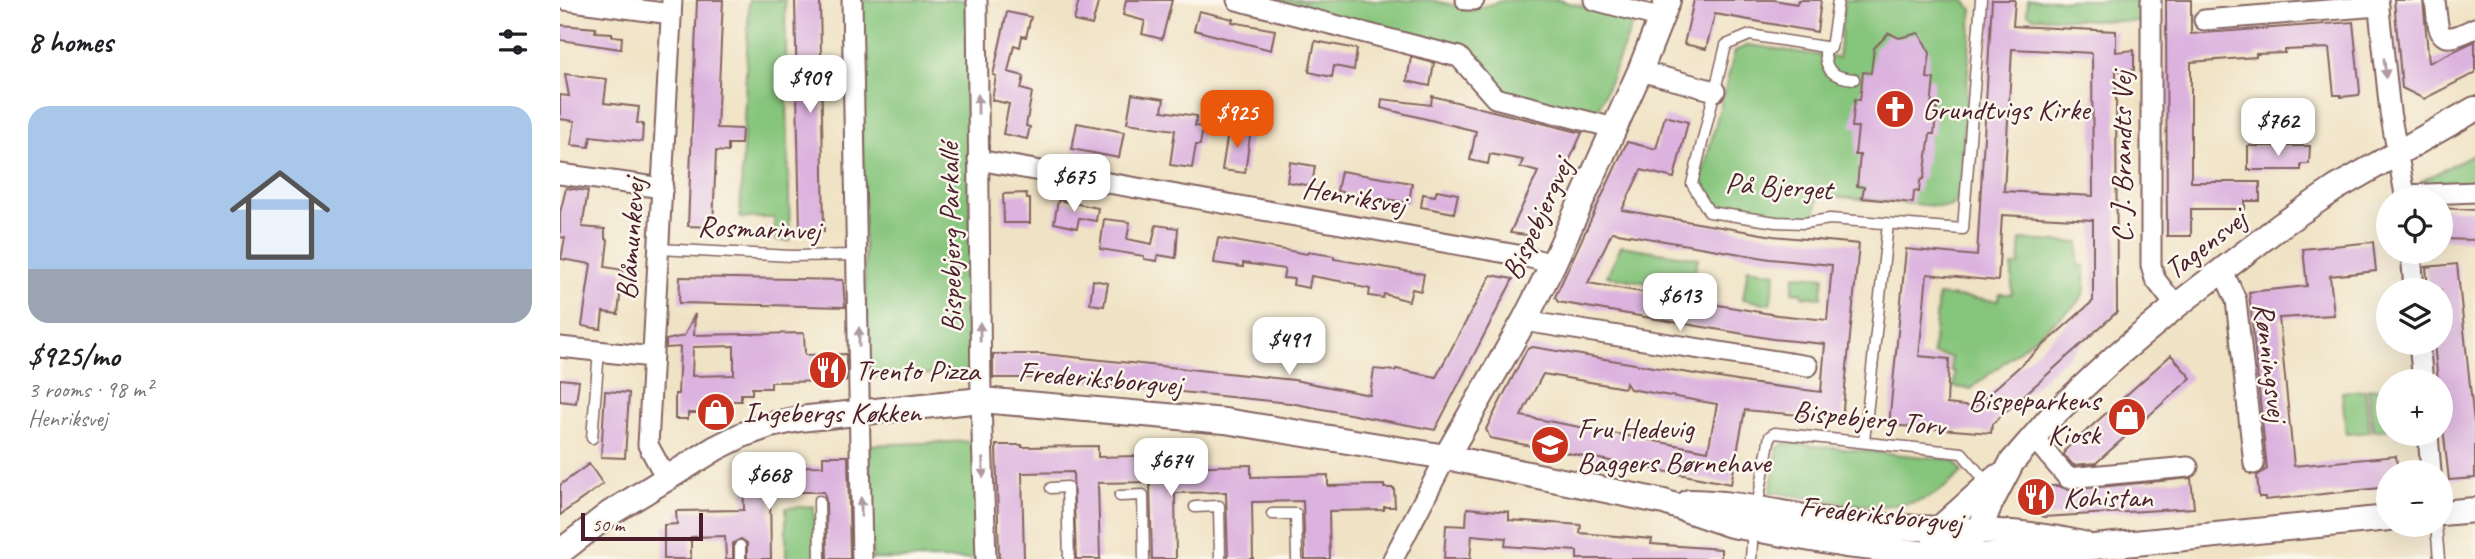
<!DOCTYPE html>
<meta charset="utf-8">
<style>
:root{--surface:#fff;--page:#f2f2f2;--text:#202124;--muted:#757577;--line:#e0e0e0;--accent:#ea580c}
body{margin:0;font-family:Caveat,sans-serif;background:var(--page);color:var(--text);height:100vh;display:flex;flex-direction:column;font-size:26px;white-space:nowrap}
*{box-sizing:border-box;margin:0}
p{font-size:23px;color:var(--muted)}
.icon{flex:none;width:38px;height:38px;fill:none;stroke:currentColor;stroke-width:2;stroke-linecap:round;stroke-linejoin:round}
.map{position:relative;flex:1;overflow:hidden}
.sheet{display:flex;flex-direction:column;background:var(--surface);width:560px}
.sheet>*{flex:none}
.buttons{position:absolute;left:1816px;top:187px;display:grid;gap:14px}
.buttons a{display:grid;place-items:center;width:77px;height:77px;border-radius:50%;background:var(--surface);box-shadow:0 7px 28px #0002;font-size:35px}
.scale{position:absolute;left:21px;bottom:18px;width:122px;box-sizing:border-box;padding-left:7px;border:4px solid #4a1f2b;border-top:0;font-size:19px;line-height:24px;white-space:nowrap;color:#4a1f2b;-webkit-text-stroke:5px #fbf7ec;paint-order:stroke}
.price{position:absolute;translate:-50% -60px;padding:0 16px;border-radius:14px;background:#fff;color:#222;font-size:23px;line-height:46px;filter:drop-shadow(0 2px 4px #0008)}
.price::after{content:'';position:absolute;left:50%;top:42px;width:21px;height:16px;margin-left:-10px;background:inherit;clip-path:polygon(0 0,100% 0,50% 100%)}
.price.active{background:var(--accent);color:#fff}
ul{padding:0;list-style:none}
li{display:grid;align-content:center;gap:14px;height:371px;padding:0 28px}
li+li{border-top:2px solid var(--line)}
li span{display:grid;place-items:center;height:217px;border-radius:21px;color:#555}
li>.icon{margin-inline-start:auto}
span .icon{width:126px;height:126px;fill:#fffc;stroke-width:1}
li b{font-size:30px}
h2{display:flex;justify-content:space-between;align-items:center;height:84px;padding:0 28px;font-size:30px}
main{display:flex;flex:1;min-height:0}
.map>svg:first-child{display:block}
.green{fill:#86c57c;stroke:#687254;stroke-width:2}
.building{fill:#dcb2df;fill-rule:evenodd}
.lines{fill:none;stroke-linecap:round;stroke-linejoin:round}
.service-casing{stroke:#846461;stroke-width:13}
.minor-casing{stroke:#846461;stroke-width:23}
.tertiary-casing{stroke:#846461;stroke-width:28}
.service{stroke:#fff;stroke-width:10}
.minor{stroke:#fff;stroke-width:19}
.tertiary{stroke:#fff;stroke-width:24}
.oneway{fill:#ae9aa0}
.labels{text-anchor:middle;stroke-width:5;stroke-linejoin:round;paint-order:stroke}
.poi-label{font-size:30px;fill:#4a1f2b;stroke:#fbf7ec;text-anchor:start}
.street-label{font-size:30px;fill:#4a1f2b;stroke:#fbf7ec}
</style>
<main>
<section class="sheet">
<h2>8 homes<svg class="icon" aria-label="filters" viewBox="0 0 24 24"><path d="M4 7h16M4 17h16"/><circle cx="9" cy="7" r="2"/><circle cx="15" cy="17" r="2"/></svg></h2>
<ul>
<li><span style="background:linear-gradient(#a9c7e8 75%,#9aa5b1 0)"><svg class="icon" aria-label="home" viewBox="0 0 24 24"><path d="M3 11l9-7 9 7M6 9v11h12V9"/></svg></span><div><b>$925/mo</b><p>3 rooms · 98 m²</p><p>Henriksvej</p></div></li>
</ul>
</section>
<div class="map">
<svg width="1915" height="559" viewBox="0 0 1915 559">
<rect width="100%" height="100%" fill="#fbf7ec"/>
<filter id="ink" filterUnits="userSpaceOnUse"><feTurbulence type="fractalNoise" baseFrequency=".0143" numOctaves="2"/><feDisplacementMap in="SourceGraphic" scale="14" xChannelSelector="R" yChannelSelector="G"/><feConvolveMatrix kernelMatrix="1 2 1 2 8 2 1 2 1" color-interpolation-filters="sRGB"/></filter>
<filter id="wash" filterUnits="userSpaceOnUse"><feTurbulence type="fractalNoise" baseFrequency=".00686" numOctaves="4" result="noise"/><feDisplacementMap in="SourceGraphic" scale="28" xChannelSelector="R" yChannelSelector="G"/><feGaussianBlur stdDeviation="1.57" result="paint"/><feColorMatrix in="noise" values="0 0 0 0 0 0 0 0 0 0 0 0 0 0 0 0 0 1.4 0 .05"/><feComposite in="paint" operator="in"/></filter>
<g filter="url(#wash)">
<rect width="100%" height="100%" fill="#f0e3c5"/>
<g class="green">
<polygon points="189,0 225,0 230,241 215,240 214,218 180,218"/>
<polygon points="299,0 407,0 412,372 307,378"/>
<polygon points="697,0 871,0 912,10 945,0 999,0 1074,21 1036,115 945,94 908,50 897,46"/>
<polygon points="1285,0 1404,0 1412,9 1400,197 1391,206 1385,207 1258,195 1255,219 1211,215 1158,205 1141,180 1175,51 1189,45 1278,58"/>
<polygon points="1468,0 1579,0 1580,22 1473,17 1467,13"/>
<polygon points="1915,153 1915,184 1870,187 1862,181"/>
<polygon points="1461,240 1519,243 1518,266 1525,266 1525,290 1519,302 1411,389 1394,387 1395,372 1391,371 1391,357 1373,354 1378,295 1438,301 1439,294 1452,294 1452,266 1459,266"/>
<polygon points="1061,246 1138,258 1131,290 1047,276"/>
<polygon points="1188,268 1216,273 1210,304 1183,299"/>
<polygon points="1235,275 1264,277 1261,298 1242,296 1242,293 1232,292"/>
<polygon points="1829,387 1829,429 1813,431 1808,389"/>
<polygon points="1805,390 1810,432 1786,434 1782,392"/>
<polygon points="416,441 418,559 312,559 309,445"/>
<path d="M1225,443L1394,460L1402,472C1391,483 1378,495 1362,500C1321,514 1254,497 1210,492L1218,448Z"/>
<polygon points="254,506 254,559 226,559 226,508"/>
</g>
<g id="blocks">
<g class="building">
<polygon points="137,0 163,0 157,128 182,129 181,144 168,144 168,152 156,151 153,227 128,226"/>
<polygon points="235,0 260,0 264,231 240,231"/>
<polygon points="519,0 539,0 532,25 514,21"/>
<polygon points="566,0 612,0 602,39 582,34 585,21 563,15"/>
<polygon points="1134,0 1214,0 1237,4 1238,0 1261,0 1257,32 1155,14 1146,49 1124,44"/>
<path d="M1432,0H1455L1453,26L1556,31V52L1574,50V70L1556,71L1557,312L1432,424L1431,433L1329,425L1346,249L1417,256ZM1452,49L1532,53L1533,196L1444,191ZM1442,215L1533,220V301L1414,407L1387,404L1389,359L1359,356L1367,274L1438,281Z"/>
<polygon points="1606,0 1631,0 1631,34 1793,22 1800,92 1799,95 1781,97 1781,95 1774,95 1769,48 1725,50 1725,53 1696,54 1696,57 1631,62 1631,182 1700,182 1700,201 1685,201 1685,209 1631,209 1631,236 1607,236"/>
<polygon points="1834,0 1863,0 1869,63 1915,41 1915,73 1864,99 1842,88"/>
<polygon points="639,11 673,19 672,22 715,30 711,50 634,30"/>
<polygon points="447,12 471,17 466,37 462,36 460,47 454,45 448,72 464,76 461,89 472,92 466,126 470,127 467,139 443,134 449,104 432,100 436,76 433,75"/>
<polygon points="0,25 36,28 35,32 52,33 52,36 62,37 61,49 0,40"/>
<polygon points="1329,33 1339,38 1359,33 1370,53 1367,78 1374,79 1371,107 1377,107 1374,134 1370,134 1364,178 1360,181 1359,192 1354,191 1353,203 1302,198 1304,187 1297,186 1300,155 1295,155 1298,127 1292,127 1295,99 1300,100 1303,72 1311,73 1314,48"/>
<polygon points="755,41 797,49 794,70 774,66 772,77 749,72"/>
<polygon points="851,57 874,63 870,86 847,81"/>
<polygon points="5,74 47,79 44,103 79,107 77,123 83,124 82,142 31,136 29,147 11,145 15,121 0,119 0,95 9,96"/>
<polygon points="572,94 604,99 602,111 637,116 635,126 643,127 640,145 636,145 632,168 610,165 615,130 567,123"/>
<polygon points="872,96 1022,133 975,236 950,233 978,172 960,167 963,160 930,154 928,164 910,160 916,131 821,108 822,99 871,105"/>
<path d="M1105,116L1128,122L1114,178L1081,170L1062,210L1213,236L1299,244L1282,419L1185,410L1171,484L930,438L926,429L967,349L973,347L1189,383L1261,392L1265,344L1213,339L998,302L995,297L1067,142L1096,149ZM1052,232L1210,259L1272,265L1267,320L1217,315L1028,283ZM983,374L1065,388L1066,383L1070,389L1157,404L1148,451L961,416Z"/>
<polygon points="517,123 564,132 559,158 512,149"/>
<polygon points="669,126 691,129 685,173 662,170"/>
<polygon points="1688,146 1750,146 1749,164 1741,164 1741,170 1688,170"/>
<polygon points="730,162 755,166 752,186 727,182"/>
<polygon points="781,171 852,183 849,203 820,198 819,202 805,199 805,196 777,191"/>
<polygon points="6,188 28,191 22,227 45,229 45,239 48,240 45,267 63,270 58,314 43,312 41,329 22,326 31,264 1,259 5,238 0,237 0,213"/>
<polygon points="877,190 898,194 894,213 861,207 863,194 875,196"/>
<polygon points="466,193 467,199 470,199 470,223 444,223 443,194"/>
<polygon points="498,200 538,208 536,221 519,218 517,228 494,223"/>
<polygon points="1881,208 1915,210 1915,240 1881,239"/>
<polygon points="544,219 570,222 567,239 592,244 596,225 618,228 616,258 598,255 597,261 584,259 584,256 540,249"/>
<polygon points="658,238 747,254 748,252 774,256 774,259 864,274 861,291 852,289 849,301 824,294 823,298 809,296 810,289 796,286 796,284 751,276 749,288 733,285 734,279 723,278 725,269 683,263 683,267 654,263"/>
<polygon points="1813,242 1816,271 1770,276 1774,315 1719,318 1734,466 1836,456 1838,472 1829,472 1829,487 1705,500 1705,497 1699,497 1697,476 1707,469 1689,292 1747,286 1743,249"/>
<polygon points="1897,264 1915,432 1915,478 1889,480 1881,411 1881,382 1878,382 1874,343 1881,343 1881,290 1868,290 1866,267"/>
<polygon points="931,275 953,279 875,430 730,403 483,378 433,378 433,354 484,354 734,380 810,395 814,369 835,371 836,369 876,377"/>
<polygon points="120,277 283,280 285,307 119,303"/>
<polygon points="533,280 548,283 544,306 530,304"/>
<path d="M135,314L134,335L244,333L245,355L286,354V381L211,382V388H192V394H181V401H162V407H151L152,413H128V419H115V394H118L120,347L106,348V340L124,336ZM174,346V375L132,376L133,347Z"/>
<polygon points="1611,355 1631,378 1536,463 1513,465 1504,455 1505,450"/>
<polygon points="0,379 19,381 16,403 0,401"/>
<polygon points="45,391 69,393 65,458 41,457"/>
<polygon points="436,445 462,445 462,447 538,446 538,457 614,455 614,467 691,465 691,477 768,475 768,486 824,485 824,488 834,488 835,507 824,507 824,510 769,511 770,559 745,559 743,501 692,502 693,559 668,559 666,492 615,493 616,559 592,559 590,482 538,483 540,559 516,559 513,472 462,473 464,559 439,559"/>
<polygon points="263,456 288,456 290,559 267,559 266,501 264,492 210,492 211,559 187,559 187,543 181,539 173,543 173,559 166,559 165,536 131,537 131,559 104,559 104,525 117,524 116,511 184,510 183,480 196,480 196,467 263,466"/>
<polygon points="29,464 43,484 0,515 0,485"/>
<polygon points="1631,478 1634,508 1483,517 1473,508 1473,495 1482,486 1499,486 1509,490"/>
<polygon points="907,508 949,512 949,520 1021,525 1020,533 1092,539 1091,544 1161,549 1161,559 1017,559 1017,551 945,546 946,538 912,535 910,559 884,559 886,525 906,526"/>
</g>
</g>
</g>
<g filter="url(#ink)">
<use href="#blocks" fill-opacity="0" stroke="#846461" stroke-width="2"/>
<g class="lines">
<defs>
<g id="service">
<polyline points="1278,0 1271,48 1190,35 1166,45 1132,184 1149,212 1216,222 1244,223 1270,219 1403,229 1421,0"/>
<path d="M1265,47C1264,70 1271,77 1294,79"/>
<polyline points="99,249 231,256 298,255"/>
<polyline points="32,438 39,351"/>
<polyline points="1304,441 1328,224"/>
<polyline points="491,488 507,487 509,559"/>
<polyline points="560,496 583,495 584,559"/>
<polyline points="259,501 260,559"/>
<polyline points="635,507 659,506 660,559"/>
<polyline points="1197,507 1210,436 1215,433 1402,453 1428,484"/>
<polyline points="712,514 736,514 737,559"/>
<polyline points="1876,525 1879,559"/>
<polyline points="180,546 180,559"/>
<polyline points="1191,559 1193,528"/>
</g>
<g id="minor">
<polyline points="5,0 111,14"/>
<polyline points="292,0 302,559"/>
<polyline points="417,0 421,400 426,559"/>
<polyline points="677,0 899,57 935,98 1054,128"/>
<polyline points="906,0 914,0"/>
<polyline points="1034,0 1102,18"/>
<polyline points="1591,0 1591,265 1595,279 1616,306"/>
<polyline points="1818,0 1830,112 1846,200"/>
<path d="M1875,0C1879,36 1877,47 1915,28"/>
<polyline points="1644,20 1819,6"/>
<polyline points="1080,71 1155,91"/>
<polyline points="418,160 963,256 993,264"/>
<polyline points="0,174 103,188"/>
<polyline points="1845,195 1915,192"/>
<polyline points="1851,252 1854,290"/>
<polyline points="1662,269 1676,300 1694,464"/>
<polyline points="964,321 1248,366"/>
<polyline points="1859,343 1863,382"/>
<polyline points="0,347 92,357"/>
<polyline points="1868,434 1871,472"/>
<polyline points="1473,437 1508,478 1628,467"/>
<polyline points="106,478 88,445 112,0"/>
<polyline points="833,559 886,457"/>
</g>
<g id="tertiary">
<polyline points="886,457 964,321 993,264 1080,71 1108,0"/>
<path d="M1129,502C1182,502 1235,518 1288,523C1366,532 1447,526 1523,544"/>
<polyline points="1881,513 1915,510"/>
<polyline points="1378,530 1437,477"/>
<polyline points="1373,547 1392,544 1419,532 1429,506 1452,462 1492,416 1555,357 1616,306 1720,226 1776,188 1915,109"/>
<polyline points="0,552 49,514 156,448 182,435 210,425 239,419 421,400 665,421 886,457 1104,502 1171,525 1286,545 1377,555 1410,556 1491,554 1534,547 1829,518"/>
</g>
</defs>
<use href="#service" class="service-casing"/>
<use href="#minor" class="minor-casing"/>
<use href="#tertiary" class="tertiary-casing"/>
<use href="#service" class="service"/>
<use href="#minor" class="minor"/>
<use href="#tertiary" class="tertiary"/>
</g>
<defs><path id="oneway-solid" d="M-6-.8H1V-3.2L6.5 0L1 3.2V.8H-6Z" transform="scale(1.75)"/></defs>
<g class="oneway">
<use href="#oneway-solid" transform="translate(1825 68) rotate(84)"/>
<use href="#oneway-solid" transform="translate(418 104) rotate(-90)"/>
<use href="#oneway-solid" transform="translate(420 332) rotate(-91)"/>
<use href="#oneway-solid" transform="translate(299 337) rotate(-90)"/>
<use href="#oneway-solid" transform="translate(423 468) rotate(88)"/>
<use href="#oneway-solid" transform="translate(301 507) rotate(-91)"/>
</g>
</g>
<defs>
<symbol id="church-disc" viewBox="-11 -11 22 22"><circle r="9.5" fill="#c8321e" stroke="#fbf7ec"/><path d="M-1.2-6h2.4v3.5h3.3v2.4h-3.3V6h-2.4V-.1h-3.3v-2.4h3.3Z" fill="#fff"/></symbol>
<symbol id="restaurant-disc" viewBox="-11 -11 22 22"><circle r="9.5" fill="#c8321e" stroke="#fbf7ec"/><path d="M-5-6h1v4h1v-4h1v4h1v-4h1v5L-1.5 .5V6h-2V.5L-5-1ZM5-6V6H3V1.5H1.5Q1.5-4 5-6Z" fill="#fff"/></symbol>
<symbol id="shop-disc" viewBox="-11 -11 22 22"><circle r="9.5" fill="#c8321e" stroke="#fbf7ec"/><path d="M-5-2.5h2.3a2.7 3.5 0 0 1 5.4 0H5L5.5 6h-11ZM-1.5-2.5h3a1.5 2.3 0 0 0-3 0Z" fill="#fff"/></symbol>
<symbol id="school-disc" viewBox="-11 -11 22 22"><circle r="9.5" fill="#c8321e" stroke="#fbf7ec"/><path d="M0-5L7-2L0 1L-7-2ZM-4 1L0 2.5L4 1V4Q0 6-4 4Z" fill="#fff"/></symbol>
</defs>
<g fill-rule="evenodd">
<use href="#church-disc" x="1313" y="87" width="44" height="44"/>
<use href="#restaurant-disc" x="246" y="348" width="44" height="44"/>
<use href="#shop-disc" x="134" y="390" width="44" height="44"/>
<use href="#shop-disc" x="1545" y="395" width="44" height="44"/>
<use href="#school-disc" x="968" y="423" width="44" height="44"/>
<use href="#restaurant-disc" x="1454" y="475" width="44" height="44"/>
</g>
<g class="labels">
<g class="poi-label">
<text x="1362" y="119">Grundtvigs Kirke</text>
<text x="295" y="380">Trento Pizza</text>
<text x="1540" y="410" text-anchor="end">Bispeparkens<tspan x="1540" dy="34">Kiosk</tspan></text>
<text x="183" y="422">Ingebergs Køkken</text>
<text x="1017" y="438">Fru Hedevig<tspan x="1017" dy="34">Baggers Børnehave</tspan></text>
<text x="1503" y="507">Kohistan</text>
</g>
<g class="street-label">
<text transform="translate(1561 157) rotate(-90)" y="10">C. J. Brandts Vej</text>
<text transform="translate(1219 186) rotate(4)" y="10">På Bjerget</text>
<text transform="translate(794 196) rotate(10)" y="10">Henriksvej</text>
<text transform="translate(977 219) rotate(-65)" y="10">Bispebjergvej</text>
<text transform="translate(199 228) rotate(2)" y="10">Rosmarinvej</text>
<text transform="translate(390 238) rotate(-91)" y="10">Bispebjerg Parkallé</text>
<text transform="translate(70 239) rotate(-86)" y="10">Blåmunkevej</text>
<text transform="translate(1645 244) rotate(-38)" y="10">Tagensvej</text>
<text transform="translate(1711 362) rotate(83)" y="10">Rønningsvej</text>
<text transform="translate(540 378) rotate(5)" y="10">Frederiksborgvej</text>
<text transform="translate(1309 418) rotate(6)" y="10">Bispebjerg Torv</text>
<text transform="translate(1321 514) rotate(6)" y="10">Frederiksborgvej</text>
</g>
</g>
</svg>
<div class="buttons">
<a><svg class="icon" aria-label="locate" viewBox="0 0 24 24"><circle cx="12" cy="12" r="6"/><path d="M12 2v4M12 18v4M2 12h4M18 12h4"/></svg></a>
<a><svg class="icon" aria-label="layers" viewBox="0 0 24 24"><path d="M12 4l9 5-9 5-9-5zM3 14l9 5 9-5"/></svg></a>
<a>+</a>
<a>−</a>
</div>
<div class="scale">50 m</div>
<b class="price" style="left:250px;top:115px">$909</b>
<b class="price active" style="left:677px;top:150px">$925</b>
<b class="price" style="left:1718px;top:158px">$762</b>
<b class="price" style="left:514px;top:214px">$675</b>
<b class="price" style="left:1120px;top:333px">$613</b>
<b class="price" style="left:729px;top:377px">$491</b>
<b class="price" style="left:611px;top:498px">$674</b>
<b class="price" style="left:209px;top:512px">$668</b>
</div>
</main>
